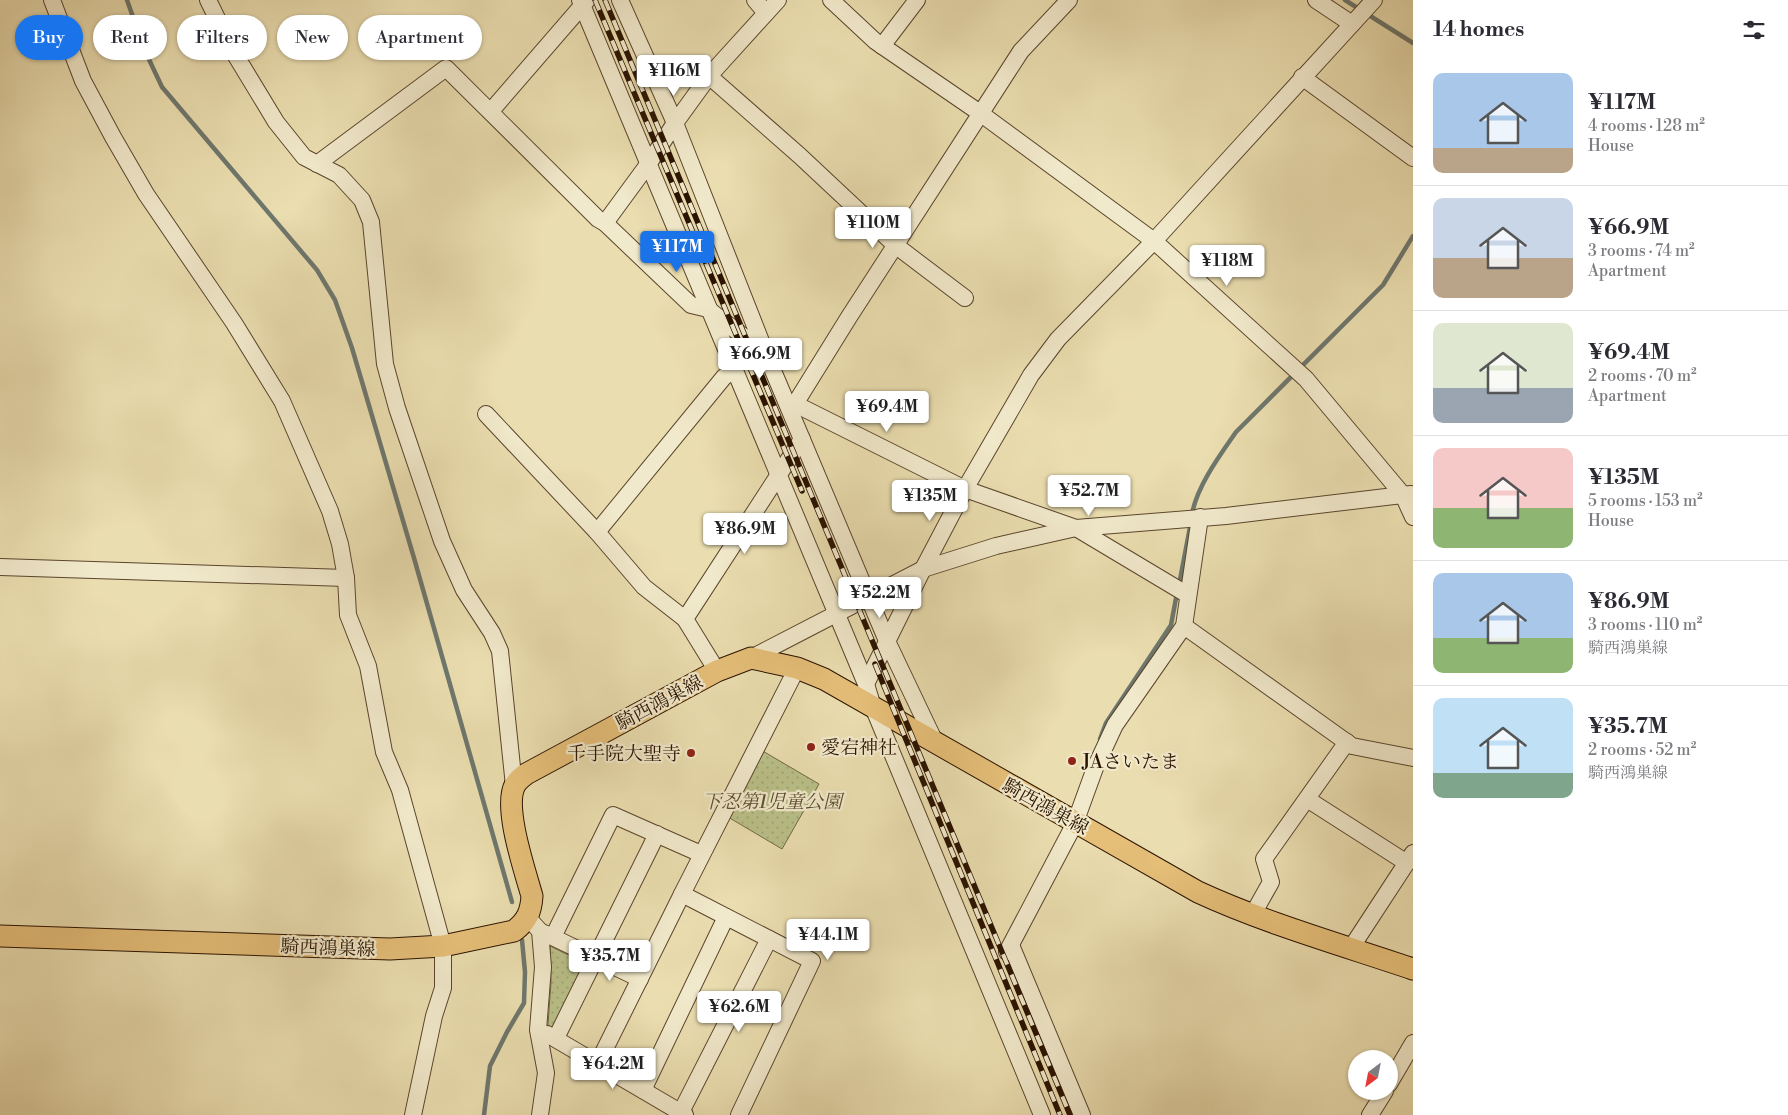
<!DOCTYPE html>
<meta charset="utf-8">
<style>
:root{--surface:#fff;--page:#f2f2f3;--text:#2b2b33;--muted:#7c7c81;--line:#e1e1e2;--accent:#1a73e8}
body{margin:0;font-family:"Libre Bodoni","Noto Serif JP",serif;background:var(--page);color:var(--text);height:100vh;display:flex;flex-direction:column;font-size:19px;white-space:nowrap}
*{box-sizing:border-box;margin:0}
p{font-size:16px;color:var(--muted)}
.icon{flex:none;width:28px;height:28px;fill:none;stroke:currentColor;stroke-width:2;stroke-linecap:round;stroke-linejoin:round}
.map{position:relative;flex:1;overflow:hidden}
.side{display:flex;flex-direction:column;background:var(--surface);width:375px}
.side>*{flex:none}
.hud{position:absolute;left:15px;top:15px;width:475px;height:45px;display:flex;gap:10px}
.needle{width:32px;rotate:212deg}
.tools{position:absolute;left:1348px;top:1050px;display:grid;gap:10px}
.tools a{display:grid;place-items:center;width:50px;height:50px;border-radius:50%;background:var(--surface);box-shadow:0 1px 4px #0004;font-size:25px}
.price{position:absolute;translate:-50% -42px;padding:0 11px;border-radius:5px;background:#fff;color:#222;font-size:16px;line-height:32px;filter:drop-shadow(0 1px 2px #0008)}
.price::after{content:'';position:absolute;left:50%;top:30px;width:15px;height:11px;margin-left:-8px;background:inherit;clip-path:polygon(0 0,100% 0,50% 100%)}
.price.selected{background:var(--accent);color:#fff}
ul{padding:0;list-style:none}
li{display:flex;align-items:center;gap:15px;height:125px;padding:0 20px}
li+li{border-top:1px solid var(--line)}
li span{display:grid;place-items:center;flex:none;width:140px;height:100px;border-radius:10px;color:#555}
li>.icon{margin-inline-start:auto}
span .icon{width:60px;height:60px;fill:#fffc;stroke-width:1}
li b{font-size:21px}
h2{display:flex;justify-content:space-between;align-items:center;height:60px;padding:0 20px;font-size:21px}
.tag{padding:0 18px;border-radius:22px;background:var(--surface);box-shadow:0 1px 4px #0004;font-size:18px;line-height:45px}
.tag.selected{background:var(--accent);color:#fff}
main{display:flex;flex:1;min-height:0}
.map>svg:first-child{display:block}
.park{fill:url(#park-dots);stroke:#726944}
.lines{fill:none;stroke-linecap:round;stroke-linejoin:round}
.stream{stroke:#6e776d;stroke-width:4.5}
.minor-casing{stroke:#5a452c;stroke-width:18}
.major-casing{stroke:#2a1200;stroke-width:23}
.minor{stroke:#f1e9cb;stroke-width:16}
.major{stroke:#e5be78;stroke-width:21}
.rail-casing{stroke:#2a1200;stroke-width:5.5}
.rail{stroke:#f1e9cb;stroke-width:4;stroke-dasharray:11;stroke-linecap:butt}
.poi-dot{fill:#8f2418;stroke:#f1e9cb;stroke-width:2}
.labels{text-anchor:middle;stroke-width:4.5;stroke-linejoin:round;paint-order:stroke}
.street-label{font-size:19px;fill:#2a1200;stroke:#f1e9cb}
.poi-label{font-size:19px;fill:#2a1200;stroke:#f1e9cb;text-anchor:start}
.park-label{font-size:19px;font-style:italic;fill:#5c4f30;stroke:#f1e9cb}
</style>
<main>
<div class="map">
<svg width="1413" height="1115" viewBox="0 0 1413 1115">
<defs>
<pattern id="park-dots" width="8" height="8" patternUnits="userSpaceOnUse" patternTransform="scale(1.25)"><rect width="8" height="8" fill="#bac088"/><path d="M2 2h.1M6 6h.1" fill="none" stroke="#a0a474" stroke-width="1.8" stroke-linecap="round"/></pattern>
</defs>
<rect width="100%" height="100%" fill="#eaddaf"/>
<filter id="stains"><feTurbulence type="fractalNoise" baseFrequency=".004" numOctaves="4"/><feColorMatrix values="0 0 0 0 .2 0 0 0 0 .09 0 0 0 0 .02 0 0 0 .5 -.17"/></filter>
<radialGradient id="worn" r=".72"><stop offset=".6" stop-color="#630" stop-opacity="0"/><stop offset="1" stop-color="#630" stop-opacity=".3"/></radialGradient>
<g class="park">
<polygon points="761,750 819,784 782,849 728,817"/>
<polygon points="550,946 583,962 585,967 556,1025 551,1027 548,1025 551,982"/>
</g>
<g class="lines">
<g class="stream">
<polyline points="127,0 145,51 162,87 317,270 335,300 352,348 414,558 512,902"/>
<polyline points="1345,0 1413,43"/>
<path d="M1192,514C1197,486 1220,455 1236,432L1383,285L1413,236"/>
<polyline points="1179,585 1191,522"/>
<polyline points="1100,739 1106,723 1171,625 1177,593"/>
<polyline points="484,1115 490,1066 507,1032 524,1003 525,972 522,940"/>
</g>
<defs>
<g id="minor">
<polyline points="52,0 83,81 113,137 146,194 234,323 282,401 330,511 340,544 346,578 348,615 368,666 384,752 400,790 443,946 443,988 434,1016 413,1115"/>
<polyline points="208,0 233,51 276,122 304,157 339,175 362,200 371,222 385,364 397,408 442,541 464,590 492,633 500,651 514,786"/>
<polyline points="580,0 866,684 873,707 1042,1115"/>
<polyline points="620,0 675,123 766,354 887,641 936,744"/>
<polyline points="755,0 766,13"/>
<polyline points="831,0 875,41 980,113 1154,241 1306,379 1403,495 1413,517"/>
<polyline points="1316,0 1352,24"/>
<polyline points="882,46 917,0"/>
<polyline points="709,76 800,156 895,245 965,298"/>
<polyline points="1302,77 1413,158"/>
<polyline points="491,111 587,0"/>
<polyline points="317,164 446,68 598,219 605,223 691,305 708,309 766,354"/>
<polyline points="605,223 649,163 675,123 709,76 778,0"/>
<polyline points="795,404 965,489 1076,528 1188,595"/>
<polyline points="789,407 795,404 849,317 1021,51 1069,0"/>
<polyline points="486,414 597,532 644,587 685,619"/>
<polyline points="597,532 724,377 735,369"/>
<polyline points="0,567 346,578"/>
<polyline points="1184,626 1352,746 1413,758"/>
<polyline points="751,658 923,569 996,546 1076,528 1226,516 1411,494"/>
<polyline points="717,671 685,619 802,439"/>
<polyline points="866,684 923,569 965,489 1031,375 1058,339 1154,241 1374,0"/>
<polyline points="1307,799 1407,863"/>
<polyline points="1253,914 1271,882 1264,859 1347,742"/>
<polyline points="528,918 540,931 543,967 538,1030 546,1073 540,1115"/>
<polyline points="544,933 640,979"/>
<polyline points="553,937 613,815 701,854"/>
<polyline points="1011,945 1082,1115"/>
<polyline points="1351,948 1413,853"/>
<polyline points="1007,952 1075,823 1095,768 1115,725 1184,626 1200,517"/>
<polyline points="547,1034 685,1115"/>
<polyline points="556,1038 657,834"/>
<polyline points="598,1063 682,894"/>
<polyline points="1389,1084 1413,1043"/>
<polyline points="643,1090 726,917"/>
<polyline points="681,1112 769,939"/>
<polyline points="739,1115 812,961 682,894 797,668"/>
<polyline points="1370,1115 1385,1091"/>
</g>
<path id="major" d="M0,936L390,949L443,946L514,931C527,921 531,912 532,896C525,871 503,807 515,785C517,781 522,777 526,774L717,671L751,658L797,668L824,679L1198,892C1265,923 1342,945 1413,969"/>
</defs>
<use href="#minor" class="minor-casing"/>
<use href="#major" class="major-casing"/>
<use href="#minor" class="minor"/>
<use href="#major" class="major"/>
<defs>
<g id="rail">
<polyline points="595,0 802,491"/>
<polyline points="605,0 1070,1115"/>
<polyline points="875,664 1060,1115"/>
</g>
</defs>
<use href="#rail" class="rail-casing"/>
<use href="#rail" class="rail"/>
</g>
<g class="poi-dot">
<circle cx="811" cy="747" r="5"/>
<circle cx="691" cy="753" r="5"/>
<circle cx="1072" cy="761" r="5"/>
</g>
<g class="labels">
<g class="street-label">
<text transform="translate(659 702) rotate(-28)" y="7">騎西鴻巣線</text>
<text transform="translate(1046 806) rotate(29)" y="7">騎西鴻巣線</text>
<text transform="translate(328 947) rotate(2)" y="7">騎西鴻巣線</text>
</g>
<g class="poi-label">
<text x="821" y="754">愛宕神社</text>
<text x="681" y="760" text-anchor="end">千手院大聖寺</text>
<text x="1082" y="768">JAさいたま</text>
</g>
<g class="park-label">
<text x="772" y="808">下忍第1児童公園</text>
</g>
</g>
<rect width="100%" height="100%" filter="url(#stains)"/>
<rect width="100%" height="100%" fill="url(#worn)"/>
</svg>
<div class="tools">
<a><svg class="needle" viewBox="-14 -14 28 28"><path d="M0-13l5 13h-10z" fill="#e53935"/><path d="M0 13l5-13h-10z" fill="#7c7c81"/></svg></a>
</div>
<b class="price" style="left:674px;top:97px">¥116M</b>
<b class="price" style="left:873px;top:249px">¥110M</b>
<b class="price selected" style="left:677px;top:273px">¥117M</b>
<b class="price" style="left:1227px;top:287px">¥118M</b>
<b class="price" style="left:760px;top:380px">¥66.9M</b>
<b class="price" style="left:887px;top:433px">¥69.4M</b>
<b class="price" style="left:1089px;top:517px">¥52.7M</b>
<b class="price" style="left:930px;top:522px">¥135M</b>
<b class="price" style="left:745px;top:555px">¥86.9M</b>
<b class="price" style="left:880px;top:619px">¥52.2M</b>
<b class="price" style="left:828px;top:961px">¥44.1M</b>
<b class="price" style="left:610px;top:982px">¥35.7M</b>
<b class="price" style="left:739px;top:1033px">¥62.6M</b>
<b class="price" style="left:613px;top:1090px">¥64.2M</b>
<div class="hud">
<a class="tag selected">Buy</a>
<a class="tag">Rent</a>
<a class="tag">Filters</a>
<a class="tag">New</a>
<a class="tag">Apartment</a>
</div>
</div>
<section class="side">
<h2>14 homes<svg class="icon" aria-label="filters" viewBox="0 0 24 24"><path d="M4 7h16M4 17h16"/><circle cx="9" cy="7" r="2"/><circle cx="15" cy="17" r="2"/></svg></h2>
<ul>
<li><span style="background:linear-gradient(#a9c7e8 75%,#b9a48a 0)"><svg class="icon" aria-label="home" viewBox="0 0 24 24"><path d="M3 11l9-7 9 7M6 9v11h12V9"/></svg></span><div><b>¥117M</b><p>4 rooms · 128 m²</p><p>House</p></div></li>
<li><span style="background:linear-gradient(#c9d6e8 60%,#b9a48a 0)"><svg class="icon" aria-label="home" viewBox="0 0 24 24"><path d="M3 11l9-7 9 7M6 9v11h12V9"/></svg></span><div><b>¥66.9M</b><p>3 rooms · 74 m²</p><p>Apartment</p></div></li>
<li><span style="background:linear-gradient(#dfe7d0 65%,#9aa5b1 0)"><svg class="icon" aria-label="home" viewBox="0 0 24 24"><path d="M3 11l9-7 9 7M6 9v11h12V9"/></svg></span><div><b>¥69.4M</b><p>2 rooms · 70 m²</p><p>Apartment</p></div></li>
<li><span style="background:linear-gradient(#f6c9c9 60%,#8fb573 0)"><svg class="icon" aria-label="home" viewBox="0 0 24 24"><path d="M3 11l9-7 9 7M6 9v11h12V9"/></svg></span><div><b>¥135M</b><p>5 rooms · 153 m²</p><p>House</p></div></li>
<li><span style="background:linear-gradient(#a9c7e8 65%,#8fb573 0)"><svg class="icon" aria-label="home" viewBox="0 0 24 24"><path d="M3 11l9-7 9 7M6 9v11h12V9"/></svg></span><div><b>¥86.9M</b><p>3 rooms · 110 m²</p><p>騎西鴻巣線</p></div></li>
<li><span style="background:linear-gradient(#bfe0f5 75%,#7fa58c 0)"><svg class="icon" aria-label="home" viewBox="0 0 24 24"><path d="M3 11l9-7 9 7M6 9v11h12V9"/></svg></span><div><b>¥35.7M</b><p>2 rooms · 52 m²</p><p>騎西鴻巣線</p></div></li>
</ul>
</section>
</main>
